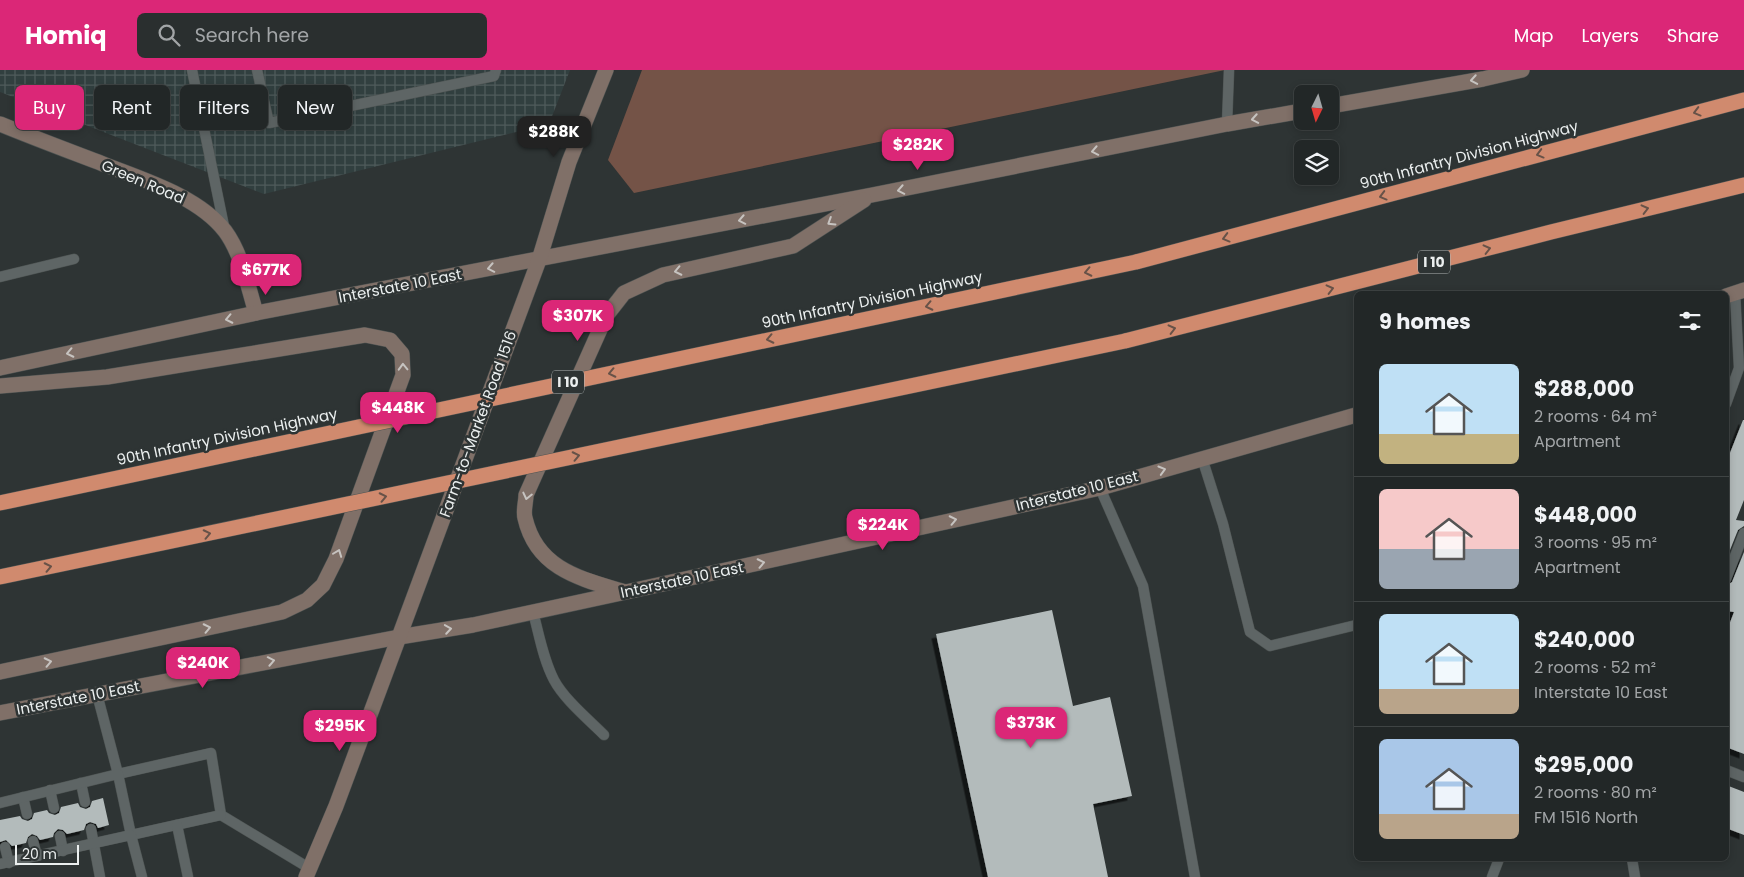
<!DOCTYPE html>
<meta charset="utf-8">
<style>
:root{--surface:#222727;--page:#2a2f2f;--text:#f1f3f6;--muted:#a2a5a7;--line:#3f4444;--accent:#db2777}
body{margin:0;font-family:Poppins,sans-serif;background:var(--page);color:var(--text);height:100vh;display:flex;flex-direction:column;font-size:19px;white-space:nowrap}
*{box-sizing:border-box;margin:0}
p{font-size:16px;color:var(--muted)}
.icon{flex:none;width:28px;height:28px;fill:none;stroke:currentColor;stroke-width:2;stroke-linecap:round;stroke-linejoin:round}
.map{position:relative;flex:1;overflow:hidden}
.sheet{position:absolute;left:1354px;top:221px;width:375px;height:570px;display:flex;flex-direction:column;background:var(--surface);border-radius:8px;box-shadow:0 2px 8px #0003,0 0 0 1px var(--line)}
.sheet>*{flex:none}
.hud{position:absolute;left:15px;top:15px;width:475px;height:45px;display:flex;gap:10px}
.needle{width:32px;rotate:185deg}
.controls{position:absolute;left:1294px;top:15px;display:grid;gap:10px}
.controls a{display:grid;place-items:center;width:45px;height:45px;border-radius:8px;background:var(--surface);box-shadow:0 2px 8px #0003,0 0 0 1px var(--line);font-size:25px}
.scale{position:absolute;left:15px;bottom:12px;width:64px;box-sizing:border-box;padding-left:5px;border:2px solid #ebefef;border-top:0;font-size:14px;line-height:18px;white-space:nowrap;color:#ebefef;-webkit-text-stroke:4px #2e3434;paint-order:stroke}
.price{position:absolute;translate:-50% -42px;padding:0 11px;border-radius:10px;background:var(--accent);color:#fff;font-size:16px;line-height:32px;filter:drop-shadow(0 1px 2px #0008)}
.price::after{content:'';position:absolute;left:50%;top:30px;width:15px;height:11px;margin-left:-8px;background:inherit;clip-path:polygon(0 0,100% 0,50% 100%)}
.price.current{background:#222;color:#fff}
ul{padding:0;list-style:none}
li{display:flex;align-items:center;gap:15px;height:125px;padding:0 25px}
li+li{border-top:1px solid var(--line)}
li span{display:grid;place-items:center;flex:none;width:140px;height:100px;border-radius:8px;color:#555}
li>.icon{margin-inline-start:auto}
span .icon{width:60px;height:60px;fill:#fffc;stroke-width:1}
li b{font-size:21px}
h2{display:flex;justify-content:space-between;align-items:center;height:60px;padding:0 25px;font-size:21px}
.tag{padding:0 18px;border-radius:8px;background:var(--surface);box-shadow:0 2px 8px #0003,0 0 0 1px var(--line);font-size:18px;line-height:45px}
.tag.current{background:var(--accent);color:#fff}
header{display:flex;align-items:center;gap:30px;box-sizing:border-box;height:70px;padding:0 25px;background:var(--accent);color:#fff}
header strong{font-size:24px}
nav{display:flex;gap:28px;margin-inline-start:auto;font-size:18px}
.search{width:350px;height:45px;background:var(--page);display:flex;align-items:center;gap:12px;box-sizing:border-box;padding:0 18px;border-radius:8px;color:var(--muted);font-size:19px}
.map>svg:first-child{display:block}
.industrial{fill:url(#industrial-grid)}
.green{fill:#745347}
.building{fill:#b3bbbb;filter:url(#shadow)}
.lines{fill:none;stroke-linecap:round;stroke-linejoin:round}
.lane-casing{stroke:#4d5352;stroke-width:11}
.secondary-casing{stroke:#4d5352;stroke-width:16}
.highway-casing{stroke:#4d5352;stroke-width:16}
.lane{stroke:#5e6565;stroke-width:10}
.secondary{stroke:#807068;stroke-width:15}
.highway{stroke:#d08a6e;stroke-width:15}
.highway-bridge-casing{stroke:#4d5352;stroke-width:16;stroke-linecap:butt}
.highway-bridge{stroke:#d08a6e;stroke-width:15}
.oneway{stroke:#c6c3c0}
.oneway2{stroke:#675248}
.labels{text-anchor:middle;stroke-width:5;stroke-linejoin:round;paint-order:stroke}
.shield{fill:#2e3434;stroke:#b2b7b7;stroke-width:1}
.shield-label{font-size:14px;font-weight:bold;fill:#ebefef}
.street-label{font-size:15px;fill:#ebefef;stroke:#2e3434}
</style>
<header>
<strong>Homiq</strong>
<div class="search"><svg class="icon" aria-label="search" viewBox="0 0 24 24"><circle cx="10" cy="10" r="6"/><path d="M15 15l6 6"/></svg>Search here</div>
<nav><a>Map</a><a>Layers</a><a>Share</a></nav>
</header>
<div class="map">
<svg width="1744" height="807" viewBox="0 0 1744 807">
<defs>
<pattern id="industrial-grid" width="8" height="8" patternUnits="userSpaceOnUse" patternTransform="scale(1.25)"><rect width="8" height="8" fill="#313f3f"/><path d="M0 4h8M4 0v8" fill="none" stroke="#4f5b5b"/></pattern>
<filter id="shadow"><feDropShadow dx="-4.5" dy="4.5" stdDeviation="0" flood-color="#0009"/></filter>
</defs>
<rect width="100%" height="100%" fill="#2e3434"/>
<polygon class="industrial" points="0,0 570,0 549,54 264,124 0,22"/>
<polygon class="green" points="642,0 1225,0 634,123 608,90"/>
<g class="building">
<polygon points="1743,350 1744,350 1744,430 1736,450 1744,451 1744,456 1738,460 1726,490 1726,393"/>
<polygon points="1744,482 1744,684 1726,677 1726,563 1734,542 1726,541 1726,516 1732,512"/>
<polygon points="1052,540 1073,636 1110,627 1132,726 1093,734 1108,807 988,807 936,564"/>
<polygon points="1726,715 1744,722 1744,765 1726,758"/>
<polygon points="103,728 109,755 98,758 96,754 90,752 86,754 84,760 67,764 63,760 58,759 54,763 53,767 40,770 37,766 32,764 28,767 26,773 12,776 6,770 0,772 0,750 20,746 22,749 28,751 32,749 34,743 47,740 49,743 55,745 59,743 61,737 78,733 80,737 86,739 90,737 92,731"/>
</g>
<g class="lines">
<defs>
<g id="lane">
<polyline points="192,0 225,161"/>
<polyline points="257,0 269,53 494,6 496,0"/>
<polyline points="1227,54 1229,0"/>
<polyline points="0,207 74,189"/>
<polyline points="1726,334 1739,298 1735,223"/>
<polyline points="1202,388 1223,454 1250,562 1270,576 1356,555"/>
<polyline points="1100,418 1143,516 1195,807"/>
<polyline points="1726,509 1744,463"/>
<path d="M533,542C539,564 543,589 554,610C564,629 588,649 604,665"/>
<polyline points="97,624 118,704 211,683 221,745 309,798"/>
<polyline points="1726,700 1744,707"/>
<polyline points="81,713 85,732"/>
<polyline points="50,720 54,738"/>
<polyline points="23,727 27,744"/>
<polyline points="0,733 118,704 131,765 221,745"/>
<polyline points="177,755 188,807"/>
<polyline points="91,759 100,807"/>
<polyline points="60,766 63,781"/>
<polyline points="33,771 37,786"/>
<polyline points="5,777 9,793"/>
<polyline points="1632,789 1635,807"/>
<polyline points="0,794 131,765 142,807"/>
<polyline points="1492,807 1499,789"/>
</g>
<g id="secondary">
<polyline points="1330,36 1483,9 1522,0"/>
<path d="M0,54C34,68 69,81 103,94C143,110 198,126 225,161C242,184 248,217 256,243"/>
<polyline points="1726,226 1744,220"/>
<polyline points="0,298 256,243 872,125 1227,54 1302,41"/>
<polyline points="0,316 107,307 365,265 390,270 402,284 403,305 336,489 323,515 307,530 282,542 0,602"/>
<path d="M625,522C582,509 537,500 525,448C523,441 526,432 526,425L606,246L624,223L663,205L793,176L864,130"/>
<polyline points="0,643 399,567 473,555 626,522 1100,418 1356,345"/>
<polyline points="306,807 336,736 399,567 539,190 569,92 606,0"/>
</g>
<g id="highway">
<polyline points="1136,192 1744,30"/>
<polyline points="1125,271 1551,162 1744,115"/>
</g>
</defs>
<use href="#lane" class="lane-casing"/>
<use href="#secondary" class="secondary-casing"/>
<use href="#highway" class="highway-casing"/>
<use href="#lane" class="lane"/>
<use href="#secondary" class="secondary"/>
<use href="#highway" class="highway"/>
<defs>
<g id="highway-bridge">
<polyline points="0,433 1136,192"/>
<polyline points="0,507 1125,271"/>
</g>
</defs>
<use href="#highway-bridge" class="highway-bridge-casing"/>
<use href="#highway-bridge" class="highway-bridge"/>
</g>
<defs><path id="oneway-chevron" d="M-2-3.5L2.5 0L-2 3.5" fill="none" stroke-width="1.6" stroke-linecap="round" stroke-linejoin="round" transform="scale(1.25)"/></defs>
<g class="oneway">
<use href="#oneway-chevron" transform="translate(1474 10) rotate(170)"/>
<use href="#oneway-chevron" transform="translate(1255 49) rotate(170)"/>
<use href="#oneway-chevron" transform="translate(1095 81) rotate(169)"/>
<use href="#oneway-chevron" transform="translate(901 120) rotate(169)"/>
<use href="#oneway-chevron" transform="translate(742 150) rotate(169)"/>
<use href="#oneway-chevron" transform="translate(831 152) rotate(148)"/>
<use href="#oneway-chevron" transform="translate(491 198) rotate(169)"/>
<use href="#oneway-chevron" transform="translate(678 201) rotate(168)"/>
<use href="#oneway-chevron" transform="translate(229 249) rotate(168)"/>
<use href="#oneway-chevron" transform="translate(70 283) rotate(168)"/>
<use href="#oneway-chevron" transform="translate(403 297) rotate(-92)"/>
<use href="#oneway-chevron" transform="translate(1162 400) rotate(-16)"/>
<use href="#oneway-chevron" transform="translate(527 426) rotate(103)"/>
<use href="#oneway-chevron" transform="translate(953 450) rotate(-12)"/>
<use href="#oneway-chevron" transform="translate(338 483) rotate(-69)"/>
<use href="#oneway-chevron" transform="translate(761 493) rotate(-12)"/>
<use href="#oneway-chevron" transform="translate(207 558) rotate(-12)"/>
<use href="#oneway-chevron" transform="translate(448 559) rotate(-9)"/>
<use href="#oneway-chevron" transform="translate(271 591) rotate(-11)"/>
<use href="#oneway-chevron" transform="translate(48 592) rotate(-12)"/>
</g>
<g class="oneway2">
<use href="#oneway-chevron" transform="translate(1697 42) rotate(165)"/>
<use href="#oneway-chevron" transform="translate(1540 84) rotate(165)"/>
<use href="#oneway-chevron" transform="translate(1383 126) rotate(165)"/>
<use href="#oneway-chevron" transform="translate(1645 139) rotate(-14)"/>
<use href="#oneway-chevron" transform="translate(1226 168) rotate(165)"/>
<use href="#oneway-chevron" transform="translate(1487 179) rotate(-14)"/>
<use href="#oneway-chevron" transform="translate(1088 202) rotate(168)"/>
<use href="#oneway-chevron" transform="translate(1330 219) rotate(-14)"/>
<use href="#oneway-chevron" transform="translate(929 236) rotate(168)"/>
<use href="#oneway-chevron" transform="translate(1172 259) rotate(-14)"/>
<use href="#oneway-chevron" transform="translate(770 269) rotate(168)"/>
<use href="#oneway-chevron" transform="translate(612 303) rotate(168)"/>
<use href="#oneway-chevron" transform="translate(576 386) rotate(-12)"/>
<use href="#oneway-chevron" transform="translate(383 427) rotate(-12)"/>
<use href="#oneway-chevron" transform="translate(207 464) rotate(-12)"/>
<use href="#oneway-chevron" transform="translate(48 497) rotate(-12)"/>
</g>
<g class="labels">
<g class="shield">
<rect x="1418" y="180.5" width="32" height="23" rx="4"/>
<rect x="552" y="300.5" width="32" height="23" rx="4"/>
</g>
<g class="shield-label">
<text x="1434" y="197">I 10</text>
<text x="568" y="317">I 10</text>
</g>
<g class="street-label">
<text transform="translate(1469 85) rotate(-15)" y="5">90th Infantry Division Highway</text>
<text transform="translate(143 112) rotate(23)" y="5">Green Road</text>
<text transform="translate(400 216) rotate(-11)" y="5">Interstate 10 East</text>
<text transform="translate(872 230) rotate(-12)" y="5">90th Infantry Division Highway</text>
<text transform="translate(478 354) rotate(-70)" y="5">Farm-to-Market Road 1516</text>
<text transform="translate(227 367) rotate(-12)" y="5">90th Infantry Division Highway</text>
<text transform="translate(1077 421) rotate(-14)" y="5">Interstate 10 East</text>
<text transform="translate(682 510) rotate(-12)" y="5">Interstate 10 East</text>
<text transform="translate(78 628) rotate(-11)" y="5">Interstate 10 East</text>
</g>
</g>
</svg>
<div class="controls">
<a><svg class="needle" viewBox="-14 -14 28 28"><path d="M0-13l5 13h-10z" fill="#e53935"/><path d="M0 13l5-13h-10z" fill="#a2a5a7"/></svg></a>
<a><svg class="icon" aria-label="layers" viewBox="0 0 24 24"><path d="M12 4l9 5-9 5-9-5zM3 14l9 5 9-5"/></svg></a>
</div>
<div class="scale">20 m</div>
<b class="price current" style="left:554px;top:88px">$288K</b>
<b class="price" style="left:918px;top:101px">$282K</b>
<b class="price" style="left:266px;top:226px">$677K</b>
<b class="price" style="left:578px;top:272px">$307K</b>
<b class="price" style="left:398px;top:364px">$448K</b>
<b class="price" style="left:883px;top:481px">$224K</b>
<b class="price" style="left:203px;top:619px">$240K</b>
<b class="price" style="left:1031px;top:679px">$373K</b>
<b class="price" style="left:340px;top:682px">$295K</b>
<div class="hud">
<a class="tag current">Buy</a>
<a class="tag">Rent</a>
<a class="tag">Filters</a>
<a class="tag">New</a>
</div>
<section class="sheet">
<h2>9 homes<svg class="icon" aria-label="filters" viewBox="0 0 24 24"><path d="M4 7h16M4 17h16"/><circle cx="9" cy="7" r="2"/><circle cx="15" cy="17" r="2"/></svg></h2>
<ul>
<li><span style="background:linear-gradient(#bfe0f5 70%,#c2b280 0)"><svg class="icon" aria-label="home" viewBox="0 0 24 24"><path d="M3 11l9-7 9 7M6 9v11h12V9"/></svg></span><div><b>$288,000</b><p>2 rooms · 64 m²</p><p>Apartment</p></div></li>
<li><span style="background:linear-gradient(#f6c9c9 60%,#9aa5b1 0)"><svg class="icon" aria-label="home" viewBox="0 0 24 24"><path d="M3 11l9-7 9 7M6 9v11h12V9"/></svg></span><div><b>$448,000</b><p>3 rooms · 95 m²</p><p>Apartment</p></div></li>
<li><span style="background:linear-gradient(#bfe0f5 75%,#b9a48a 0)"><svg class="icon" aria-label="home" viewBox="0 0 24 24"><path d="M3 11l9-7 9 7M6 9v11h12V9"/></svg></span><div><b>$240,000</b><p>2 rooms · 52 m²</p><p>Interstate 10 East</p></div></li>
<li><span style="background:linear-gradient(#a9c7e8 75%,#b9a48a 0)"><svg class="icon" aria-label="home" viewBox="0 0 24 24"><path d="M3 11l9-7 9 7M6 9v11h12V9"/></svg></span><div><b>$295,000</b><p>2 rooms · 80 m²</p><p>FM 1516 North</p></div></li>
</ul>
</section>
</div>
